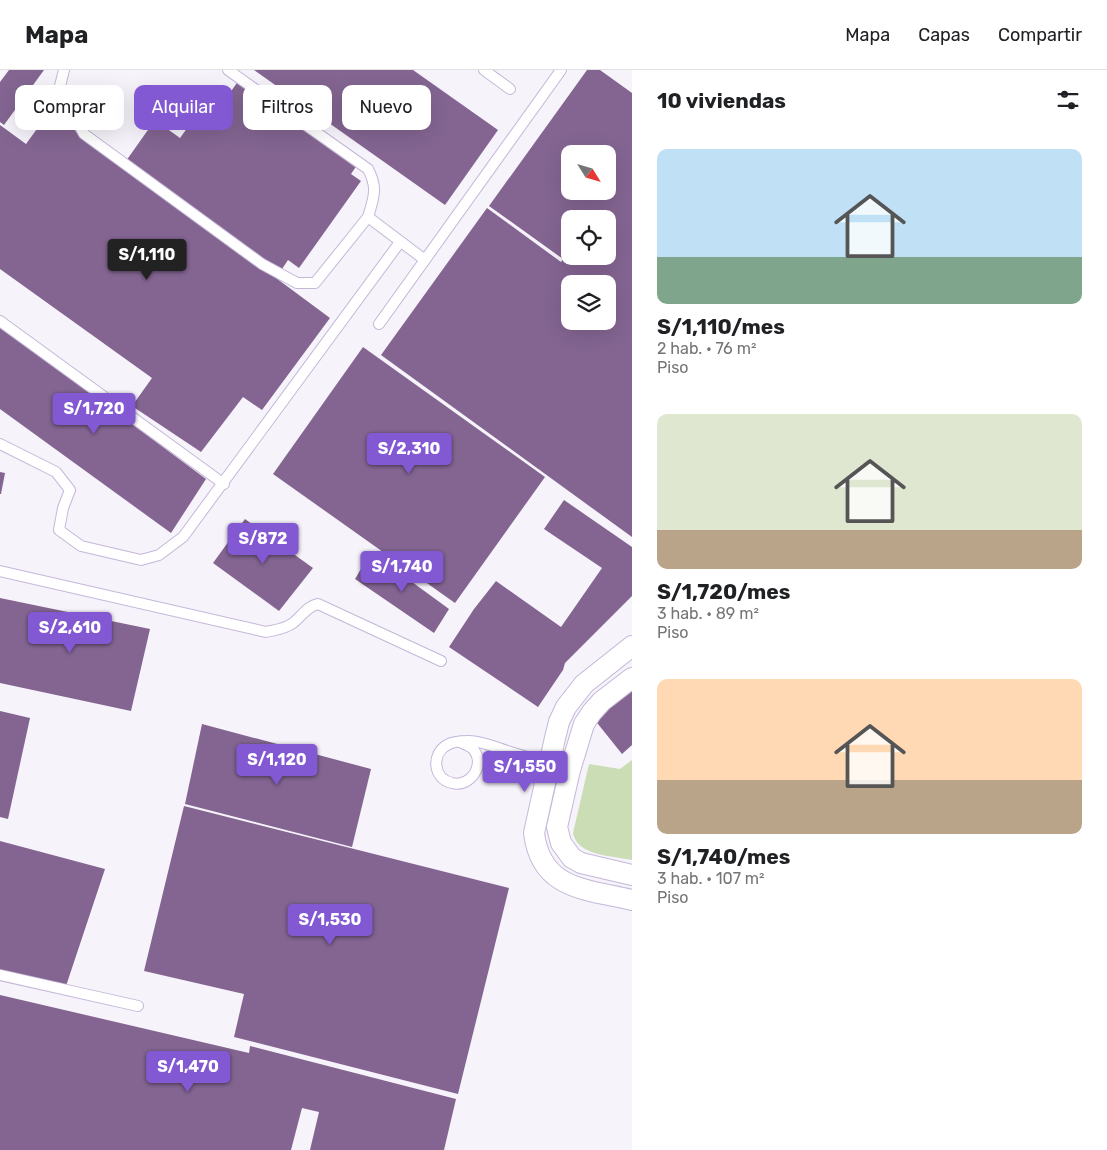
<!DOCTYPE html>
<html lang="es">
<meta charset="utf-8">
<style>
:root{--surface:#fff;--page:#f2f2f2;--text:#202124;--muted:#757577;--line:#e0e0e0;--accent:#8359d3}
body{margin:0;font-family:Rubik,sans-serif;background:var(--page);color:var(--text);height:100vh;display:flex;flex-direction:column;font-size:19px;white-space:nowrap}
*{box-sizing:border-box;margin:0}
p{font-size:16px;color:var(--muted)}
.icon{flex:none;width:28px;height:28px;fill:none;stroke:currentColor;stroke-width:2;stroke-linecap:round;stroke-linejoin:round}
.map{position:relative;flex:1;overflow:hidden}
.sheet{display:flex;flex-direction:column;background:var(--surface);width:475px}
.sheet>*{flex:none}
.hud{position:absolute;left:15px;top:15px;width:475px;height:45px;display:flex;gap:10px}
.needle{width:32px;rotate:127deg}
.controls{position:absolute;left:561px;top:75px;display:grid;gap:10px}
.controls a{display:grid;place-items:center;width:55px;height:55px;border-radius:10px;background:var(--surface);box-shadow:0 5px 20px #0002;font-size:25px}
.price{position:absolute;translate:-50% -42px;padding:0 11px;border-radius:5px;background:var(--accent);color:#fff;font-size:16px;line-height:32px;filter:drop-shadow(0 1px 2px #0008)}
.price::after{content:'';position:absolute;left:50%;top:30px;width:15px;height:11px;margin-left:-8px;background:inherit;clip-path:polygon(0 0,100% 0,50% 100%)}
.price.selected{background:#222;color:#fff}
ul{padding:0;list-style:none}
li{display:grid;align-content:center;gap:10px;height:265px;padding:0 25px}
li span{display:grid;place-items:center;height:155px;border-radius:10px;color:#555}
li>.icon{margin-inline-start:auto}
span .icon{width:90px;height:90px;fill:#fffc;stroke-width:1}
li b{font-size:21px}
h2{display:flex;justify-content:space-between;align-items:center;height:60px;padding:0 25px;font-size:21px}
.tag{padding:0 18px;border-radius:10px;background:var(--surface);box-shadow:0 5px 20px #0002;font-size:18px;line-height:45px}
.tag.selected{background:var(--accent);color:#fff}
header{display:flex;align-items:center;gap:30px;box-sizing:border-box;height:70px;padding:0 25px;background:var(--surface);border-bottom:1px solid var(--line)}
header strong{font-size:24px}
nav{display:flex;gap:28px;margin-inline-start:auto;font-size:18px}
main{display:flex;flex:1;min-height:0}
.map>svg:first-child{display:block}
.park{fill:#caddb5}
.building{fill:#846592;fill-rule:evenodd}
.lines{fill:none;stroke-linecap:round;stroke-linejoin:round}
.service-casing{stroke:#c4b7d8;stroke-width:12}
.minor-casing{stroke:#c4b7d8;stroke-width:22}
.service{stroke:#fff;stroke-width:10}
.minor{stroke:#fff;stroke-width:20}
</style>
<header>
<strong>Mapa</strong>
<nav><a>Mapa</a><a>Capas</a><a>Compartir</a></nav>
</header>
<main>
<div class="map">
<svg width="632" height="1080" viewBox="0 0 632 1080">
<rect width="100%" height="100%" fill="#f6f3fb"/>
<path class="park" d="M632,690V790C613,786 577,786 573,763L589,694L620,699Z"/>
<g class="building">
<polygon points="9,0 44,0 4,55 0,52 0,12"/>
<polygon points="254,0 413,0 498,60 445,135"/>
<path d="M587,0H600L632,23V467L381,285L487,138L561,192L563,189L489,136ZM570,84H608V121H570ZM570,149H608V186H570ZM570,214H608V251H570Z"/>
<polygon points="239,10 357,95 351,104 361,111 299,198 288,190 280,202 126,91 155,50 180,68 193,50 205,58"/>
<polygon points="50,41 330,248 262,340 243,327 201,382 132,336 152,308 0,199 0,55 26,74"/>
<polygon points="0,256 206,409 171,463 0,339"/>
<polygon points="363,277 545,407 455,533 273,404"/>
<polygon points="0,402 5,403 1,424 0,424"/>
<polygon points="564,430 632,477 632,526 565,593 563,600 538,637 449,577 474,539 496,511 561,557 602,498 544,459"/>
<polygon points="245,449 313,498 279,541 213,493"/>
<polygon points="371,482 449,539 434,563 355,509"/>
<polygon points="0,528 150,559 131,641 0,613"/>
<polygon points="632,619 632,675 622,684 594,649"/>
<polygon points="0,641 30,648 8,749 0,747"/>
<polygon points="202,654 371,699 352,777 185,734"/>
<polygon points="184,736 509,818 458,1024 234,967 244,924 144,901"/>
<polygon points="0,771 105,799 65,919 0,901"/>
<polygon points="0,925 249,983 250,976 456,1029 444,1080 310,1080 319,1042 302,1038 291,1080 0,1080"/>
</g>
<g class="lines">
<defs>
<g id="service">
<polyline points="64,0 59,20 84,64 262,194 297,213 315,213 368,147 425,190"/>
<path d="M228,0L368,99C378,118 374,127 368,147"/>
<polyline points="484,0 510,19"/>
<polyline points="0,251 224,414"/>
<polyline points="379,254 561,0"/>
<polyline points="0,374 56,402 70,420 63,438 59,460 81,476 141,490 159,485 183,467 400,172"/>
<path d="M0,501L266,562C275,560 285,559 293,553C301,547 307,536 318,534L441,591"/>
<path d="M462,673C465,674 469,676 472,678C487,693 471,718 452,713C433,709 431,684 447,675C453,671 463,671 469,671C482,671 495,677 507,681C528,687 549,694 570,700"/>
<polyline points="0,905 138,936"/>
</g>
<g id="minor">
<path d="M632,576L584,614L566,637L559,652L555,668L534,763C541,820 586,819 632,830"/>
<polyline points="632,608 602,631 592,642 584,654 570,700 557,757 561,773 572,788 581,793 632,805"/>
</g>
</defs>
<use href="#service" class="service-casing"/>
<use href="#minor" class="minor-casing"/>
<use href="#service" class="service"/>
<use href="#minor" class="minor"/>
</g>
</svg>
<div class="controls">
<a><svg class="needle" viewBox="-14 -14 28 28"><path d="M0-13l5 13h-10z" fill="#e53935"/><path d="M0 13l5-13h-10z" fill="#757577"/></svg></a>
<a><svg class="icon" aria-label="locate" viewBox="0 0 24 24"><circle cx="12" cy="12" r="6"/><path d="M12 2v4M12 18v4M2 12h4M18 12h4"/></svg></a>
<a><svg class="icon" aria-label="layers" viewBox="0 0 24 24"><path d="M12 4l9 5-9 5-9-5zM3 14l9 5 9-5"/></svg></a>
</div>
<b class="price selected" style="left:147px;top:211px">S/1,110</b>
<b class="price" style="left:94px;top:365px">S/1,720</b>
<b class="price" style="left:409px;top:405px">S/2,310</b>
<b class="price" style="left:263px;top:495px">S/872</b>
<b class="price" style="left:402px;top:523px">S/1,740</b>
<b class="price" style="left:70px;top:584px">S/2,610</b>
<b class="price" style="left:277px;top:716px">S/1,120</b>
<b class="price" style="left:525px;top:723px">S/1,550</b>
<b class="price" style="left:330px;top:876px">S/1,530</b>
<b class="price" style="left:188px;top:1023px">S/1,470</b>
<div class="hud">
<a class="tag">Comprar</a>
<a class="tag selected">Alquilar</a>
<a class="tag">Filtros</a>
<a class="tag">Nuevo</a>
</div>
</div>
<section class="sheet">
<h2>10 viviendas<svg class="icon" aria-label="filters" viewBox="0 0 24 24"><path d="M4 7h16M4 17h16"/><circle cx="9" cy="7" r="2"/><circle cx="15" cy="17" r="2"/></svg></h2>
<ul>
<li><span style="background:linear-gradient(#bfe0f5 70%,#7fa58c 0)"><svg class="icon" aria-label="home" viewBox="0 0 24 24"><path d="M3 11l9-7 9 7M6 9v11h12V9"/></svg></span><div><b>S/1,110/mes</b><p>2 hab. · 76 m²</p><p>Piso</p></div></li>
<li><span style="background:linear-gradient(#dfe7d0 75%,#b9a48a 0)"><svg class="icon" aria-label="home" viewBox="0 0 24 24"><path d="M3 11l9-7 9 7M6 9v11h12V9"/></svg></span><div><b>S/1,720/mes</b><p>3 hab. · 89 m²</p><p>Piso</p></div></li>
<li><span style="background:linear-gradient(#ffd9b3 65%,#b9a48a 0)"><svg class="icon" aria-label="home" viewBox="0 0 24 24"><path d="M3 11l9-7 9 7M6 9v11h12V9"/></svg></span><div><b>S/1,740/mes</b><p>3 hab. · 107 m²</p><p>Piso</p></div></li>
</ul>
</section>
</main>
